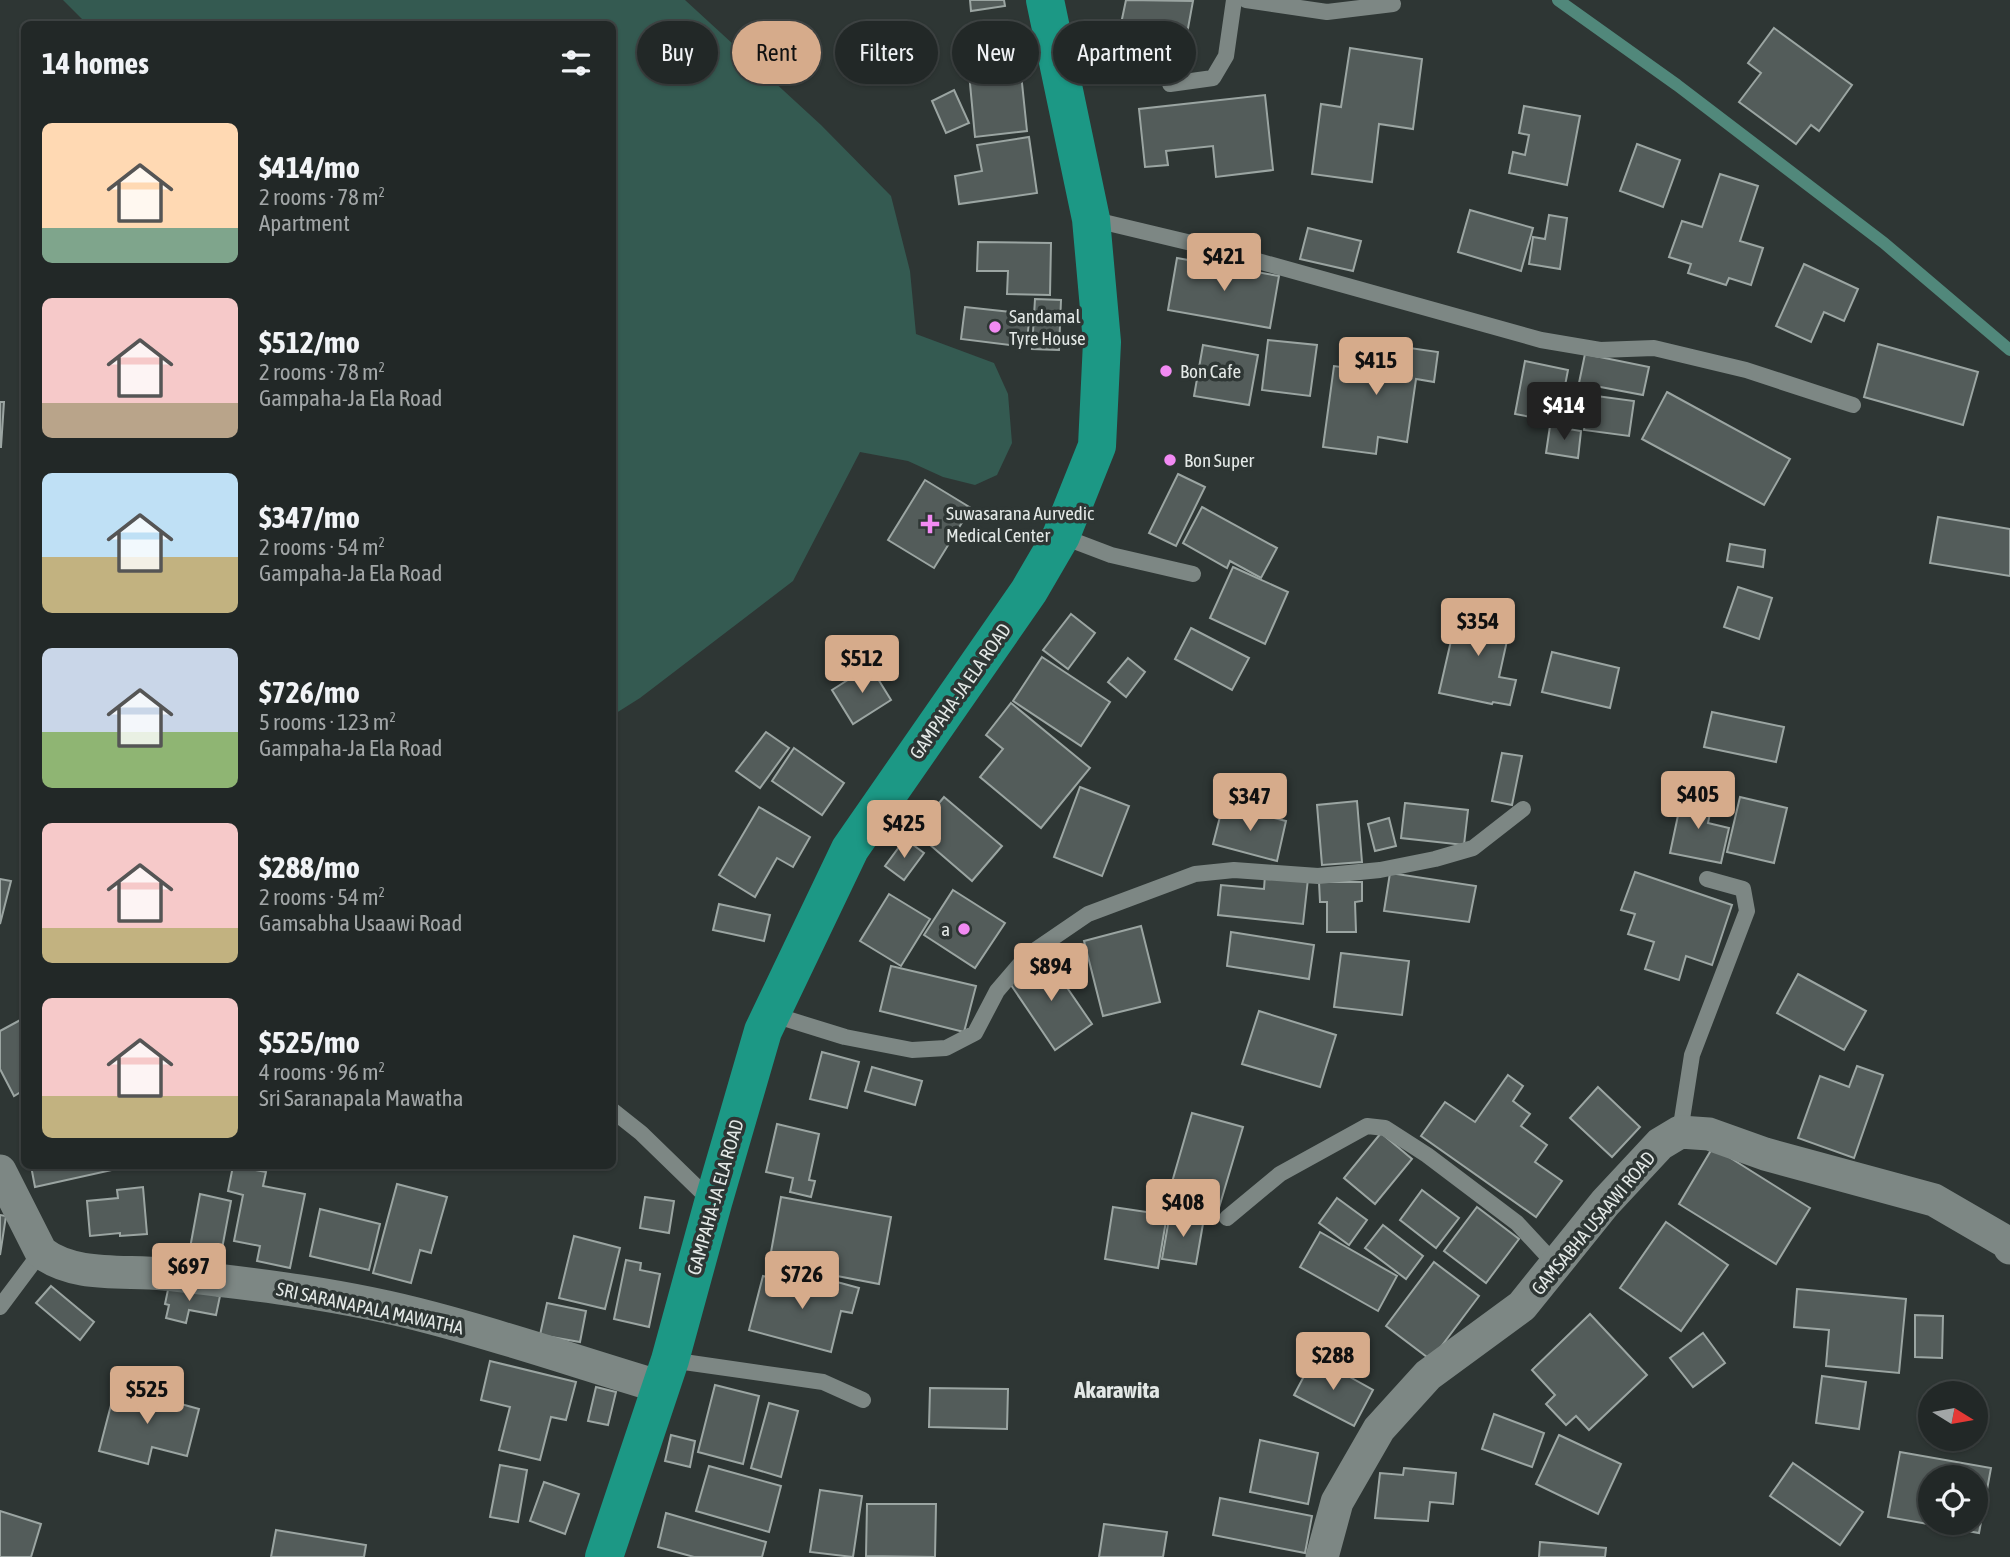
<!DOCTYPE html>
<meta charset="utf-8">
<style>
:root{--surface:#222827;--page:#2e3433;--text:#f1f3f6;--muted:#a2a6a7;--line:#3f4444;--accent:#d6ab8b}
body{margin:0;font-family:"Asap Condensed",sans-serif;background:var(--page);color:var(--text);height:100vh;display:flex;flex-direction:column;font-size:26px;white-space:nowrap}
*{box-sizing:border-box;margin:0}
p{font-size:23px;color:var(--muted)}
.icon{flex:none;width:38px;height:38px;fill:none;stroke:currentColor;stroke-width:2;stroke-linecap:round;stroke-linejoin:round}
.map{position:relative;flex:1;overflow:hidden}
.sheet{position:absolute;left:21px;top:21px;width:595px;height:1148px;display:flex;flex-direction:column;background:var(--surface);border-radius:10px;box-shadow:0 2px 5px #0004,0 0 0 2px var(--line)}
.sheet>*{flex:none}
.banner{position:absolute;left:637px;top:21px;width:665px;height:63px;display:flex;gap:14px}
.needle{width:46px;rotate:101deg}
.tools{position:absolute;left:1918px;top:1381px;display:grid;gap:14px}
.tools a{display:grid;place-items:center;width:70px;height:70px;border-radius:50%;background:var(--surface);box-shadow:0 2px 5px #0004,0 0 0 2px var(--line);font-size:35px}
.price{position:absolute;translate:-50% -60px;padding:0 16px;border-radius:7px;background:var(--accent);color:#111;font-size:23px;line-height:46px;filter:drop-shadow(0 2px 4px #0008)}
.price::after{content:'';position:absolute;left:50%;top:42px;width:21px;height:16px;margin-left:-10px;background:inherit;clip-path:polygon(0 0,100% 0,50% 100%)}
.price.current{background:#222;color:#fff}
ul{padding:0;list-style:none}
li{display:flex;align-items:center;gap:21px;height:175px;padding:0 21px}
li span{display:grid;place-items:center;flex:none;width:196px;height:140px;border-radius:10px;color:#555}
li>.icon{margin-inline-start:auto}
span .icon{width:84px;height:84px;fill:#fffc;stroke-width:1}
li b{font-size:30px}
h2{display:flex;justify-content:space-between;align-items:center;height:84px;padding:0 21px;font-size:30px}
.chip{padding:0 24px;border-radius:32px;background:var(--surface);box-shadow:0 2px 5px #0004,0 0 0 2px var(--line);font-size:24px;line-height:63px}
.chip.current{background:var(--accent);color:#111}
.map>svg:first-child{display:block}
.green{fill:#345a51}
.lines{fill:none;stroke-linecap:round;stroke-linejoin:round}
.stream{stroke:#51887b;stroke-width:12}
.building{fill:#535c5a;stroke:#9ba5a2;stroke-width:2;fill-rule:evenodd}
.service{stroke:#7d8784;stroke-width:16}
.minor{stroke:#7d8784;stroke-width:33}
.trunk{stroke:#1c9885;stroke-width:38}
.poi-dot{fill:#f28af3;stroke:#2e3634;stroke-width:2.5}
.labels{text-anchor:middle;stroke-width:7;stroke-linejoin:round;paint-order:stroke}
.poi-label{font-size:19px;fill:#e3e8e6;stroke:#2e3634;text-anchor:start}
.street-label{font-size:19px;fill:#e3e8e6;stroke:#2e3634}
.quarter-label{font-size:23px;font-weight:bold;fill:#e3e8e6;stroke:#2e3634}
</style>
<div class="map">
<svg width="2010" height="1557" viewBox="0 0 2010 1557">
<rect width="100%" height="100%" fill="#2e3634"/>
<polygon class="green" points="63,0 685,0 821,125 891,196 910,271 916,334 994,363 1008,394 1012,443 997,475 975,485 943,477 908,461 860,452 793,581 640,698 613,715 612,24 87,24"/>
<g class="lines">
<polyline class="stream" points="1558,0 1677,85 1884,243 2010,350"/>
</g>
<g class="building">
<polygon points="970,0 1004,0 1005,6 971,11"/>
<polygon points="1126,0 1193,1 1184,50 1118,38"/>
<polygon points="1774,28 1852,85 1819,131 1811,125 1796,144 1739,102 1761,73 1748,63"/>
<polygon points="1017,35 1027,131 975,137 966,41"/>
<polygon points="1350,48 1422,59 1413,129 1379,124 1372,182 1312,174 1321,104 1341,107"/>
<polygon points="954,90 969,123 946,133 932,101"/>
<polygon points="1265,95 1273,170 1216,177 1213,146 1166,151 1168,165 1145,167 1139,109"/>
<polygon points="1524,106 1580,116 1567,185 1509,173 1513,152 1525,155 1529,135 1519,133"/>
<polygon points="1029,137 1037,193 959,204 955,176 982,171 977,145"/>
<polygon points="1637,144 1680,160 1663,207 1620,191"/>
<polygon points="1720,174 1758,186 1740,241 1763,248 1751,285 1729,278 1726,285 1688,273 1691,264 1669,257 1682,221 1702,227"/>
<polygon points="1470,210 1533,228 1521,271 1458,252"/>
<polygon points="1549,215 1567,218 1560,269 1529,264 1533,237 1545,239"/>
<polygon points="1308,228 1361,241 1353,271 1300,259"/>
<polygon points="978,242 1051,243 1050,295 1007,294 1008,271 977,271"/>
<polygon points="1177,258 1279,276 1270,328 1168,310"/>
<polygon points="1804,264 1858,289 1844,321 1824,312 1811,342 1776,326"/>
<polygon points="1035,299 1061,300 1059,350 1032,349"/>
<polygon points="965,307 1030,314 1026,347 961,339"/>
<polygon points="1268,340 1317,345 1310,396 1262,390"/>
<polygon points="1368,342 1438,352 1434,382 1416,379 1407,442 1378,437 1376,454 1323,447 1334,366 1364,370"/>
<polygon points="1878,344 1978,372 1963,425 1864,397"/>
<polygon points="1203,345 1258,355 1249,405 1194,396"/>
<polygon points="1585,354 1649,367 1643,395 1579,383"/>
<polygon points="1525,361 1568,370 1558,422 1515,414"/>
<polygon points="1667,392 1790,459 1764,505 1642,439"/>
<polygon points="1589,395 1634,401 1629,436 1584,430"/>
<polygon points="0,402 4,402 1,447 0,447"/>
<polygon points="1550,426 1581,431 1578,458 1546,453"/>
<polygon points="1178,474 1205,487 1176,546 1149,533"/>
<polygon points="925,480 971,508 934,568 888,540"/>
<polygon points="1202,507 1277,548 1261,578 1230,561 1227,568 1183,543"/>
<polygon points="1938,517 2010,529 2010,576 1930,563"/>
<polygon points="1730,544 1765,550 1763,567 1727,561"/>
<polygon points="1233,567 1288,592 1265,644 1210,618"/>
<polygon points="1738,587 1772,598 1759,639 1724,627"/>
<polygon points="1459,606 1512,618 1499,677 1516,680 1510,705 1493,702 1492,704 1439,693"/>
<polygon points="1071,614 1095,633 1068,669 1043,650"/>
<polygon points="1191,628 1249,658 1232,690 1175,659"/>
<polygon points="1552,652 1619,668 1610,708 1542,692"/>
<polygon points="1042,657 1110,702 1081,746 1013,701"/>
<polygon points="1128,658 1145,672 1126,697 1108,682"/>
<polygon points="870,666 891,700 853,724 832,690"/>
<polygon points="1011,703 1090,768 1041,828 980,777 1003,749 986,735"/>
<polygon points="1712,712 1784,727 1776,762 1704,747"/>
<polygon points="766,732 789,748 760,788 736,771"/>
<polygon points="794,748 844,783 822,815 772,781"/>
<polygon points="1502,753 1522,756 1512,805 1492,801"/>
<polygon points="1080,787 1129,806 1102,876 1054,857"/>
<polygon points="1683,792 1713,798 1708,823 1729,828 1721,863 1670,853"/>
<polygon points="944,797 1002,846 972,881 915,832"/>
<polygon points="1740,797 1787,808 1774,863 1727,852"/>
<polygon points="1357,801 1362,862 1322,865 1317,805"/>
<polygon points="1405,803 1468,810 1464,845 1401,838"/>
<polygon points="1223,805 1286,821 1277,861 1213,844"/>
<polygon points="759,807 810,837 793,867 777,858 755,897 719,875"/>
<polygon points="1389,818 1396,846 1375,851 1368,824"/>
<polygon points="905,839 924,853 904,880 885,866"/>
<polygon points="1635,872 1732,905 1712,965 1686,956 1679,980 1645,969 1654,942 1628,934 1635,914 1621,910"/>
<polygon points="1390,873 1476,886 1469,922 1384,911"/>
<polygon points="1265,875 1308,879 1303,924 1218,915 1221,885 1264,889"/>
<polygon points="0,879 11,881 0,924"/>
<polygon points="1319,882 1362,882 1362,901 1355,902 1356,932 1327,932 1327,902 1320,902"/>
<polygon points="953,890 1005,923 975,968 924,935"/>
<polygon points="889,894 930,919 901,966 860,941"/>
<polygon points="719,904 770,915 764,941 713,930"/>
<polygon points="1141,926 1160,1002 1103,1016 1084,941"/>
<polygon points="1231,932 1314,945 1309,979 1227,966"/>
<polygon points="1341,953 1409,961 1402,1015 1334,1007"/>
<polygon points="1046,957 1092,1024 1055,1050 1009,982"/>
<polygon points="891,966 976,986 964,1032 880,1011"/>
<polygon points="1798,974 1866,1011 1844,1050 1777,1013"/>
<polygon points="1259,1011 1336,1035 1320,1087 1242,1064"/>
<polygon points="24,1018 24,1090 14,1096 0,1069 0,1031"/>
<polygon points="822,1052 859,1062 847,1108 810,1099"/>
<polygon points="1857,1066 1883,1075 1854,1158 1798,1138 1820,1076 1849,1087"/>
<polygon points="872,1067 922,1081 915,1105 865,1091"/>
<polygon points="1508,1075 1523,1086 1513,1101 1530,1114 1521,1126 1547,1145 1535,1162 1562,1181 1536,1217 1421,1136 1445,1102 1475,1122"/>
<polygon points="1598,1087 1640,1127 1612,1157 1570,1118"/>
<polygon points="1192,1113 1243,1127 1218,1211 1168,1196"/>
<polygon points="777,1124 819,1134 809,1180 815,1181 811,1197 790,1192 793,1178 766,1172"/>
<polygon points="1381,1133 1412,1159 1375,1204 1344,1178"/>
<polygon points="1713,1147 1810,1208 1776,1264 1679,1204"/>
<polygon points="31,1166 121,1166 121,1168 35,1187"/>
<polygon points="233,1166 266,1172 263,1186 305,1194 290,1268 257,1261 260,1246 234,1241 243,1195 228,1191"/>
<polygon points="397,1184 447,1197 431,1253 420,1250 411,1283 373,1273"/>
<polygon points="143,1187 147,1234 120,1236 120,1233 90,1236 87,1201 118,1198 117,1190"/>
<polygon points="1422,1190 1459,1218 1436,1248 1400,1220"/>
<polygon points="200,1194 231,1201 221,1254 190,1248"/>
<polygon points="645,1197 674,1201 669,1233 640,1228"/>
<polygon points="781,1197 891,1217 879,1284 769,1263"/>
<polygon points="1337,1198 1367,1220 1349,1245 1319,1223"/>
<polygon points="1113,1207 1167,1215 1158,1268 1105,1259"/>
<polygon points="1477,1207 1519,1239 1486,1283 1444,1251"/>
<polygon points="320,1209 380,1224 369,1270 310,1256"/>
<polygon points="1170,1213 1204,1218 1196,1264 1162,1259"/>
<polygon points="0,1215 6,1216 0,1255"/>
<polygon points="1666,1222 1728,1265 1681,1331 1620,1288"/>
<polygon points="1383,1225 1423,1256 1406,1279 1365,1248"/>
<polygon points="1320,1232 1397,1276 1378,1311 1300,1267"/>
<polygon points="574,1236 620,1248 605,1309 559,1298"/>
<polygon points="626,1260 641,1263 640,1270 660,1274 649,1327 614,1319"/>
<polygon points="1434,1262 1479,1296 1431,1360 1386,1326"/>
<polygon points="763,1276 812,1288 815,1276 859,1288 852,1313 841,1311 831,1352 749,1330"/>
<polygon points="169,1285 220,1296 216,1315 189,1310 186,1323 166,1318 169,1305 165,1304"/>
<polygon points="51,1286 94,1322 80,1340 36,1303"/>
<polygon points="1797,1289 1906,1299 1899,1373 1826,1366 1829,1330 1794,1327"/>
<polygon points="547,1303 586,1311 580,1342 540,1335"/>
<polygon points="1590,1314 1647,1375 1589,1430 1576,1416 1566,1425 1546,1404 1555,1395 1532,1370"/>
<polygon points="1915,1315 1943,1316 1942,1358 1915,1357"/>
<polygon points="1703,1333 1725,1363 1693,1387 1670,1358"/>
<polygon points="1314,1357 1373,1390 1354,1426 1294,1395"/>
<polygon points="490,1361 576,1382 566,1420 551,1417 540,1460 499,1450 510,1407 481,1400"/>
<polygon points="1822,1376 1866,1382 1859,1429 1816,1423"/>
<polygon points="715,1385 759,1396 743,1464 698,1452"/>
<polygon points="116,1386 199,1409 187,1456 152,1447 148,1464 99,1451"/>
<polygon points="596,1387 616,1392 608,1425 588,1421"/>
<polygon points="930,1388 1008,1389 1007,1429 929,1427"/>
<polygon points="769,1403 798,1411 781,1477 751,1468"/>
<polygon points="1494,1414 1544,1433 1532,1467 1482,1449"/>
<polygon points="671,1435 695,1441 690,1467 665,1461"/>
<polygon points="1559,1435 1621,1464 1598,1514 1536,1484"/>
<polygon points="1260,1440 1318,1453 1308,1504 1250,1492"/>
<path d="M1900,1452L1991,1468L1979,1533L1888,1517ZM1930,1477H1976V1522H1930Z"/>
<polygon points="1793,1463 1863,1512 1840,1545 1770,1496"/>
<polygon points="500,1465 527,1470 518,1522 490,1517"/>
<polygon points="709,1466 781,1486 769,1532 696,1511"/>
<polygon points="1404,1468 1456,1473 1453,1504 1430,1502 1428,1521 1375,1518 1380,1473 1403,1475"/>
<polygon points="544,1482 579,1494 565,1534 530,1521"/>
<polygon points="820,1490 862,1496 853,1557 810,1552"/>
<polygon points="1220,1498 1312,1516 1305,1553 1213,1535"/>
<polygon points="867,1504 936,1504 935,1557 866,1556"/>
<polygon points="0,1511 41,1524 31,1557 0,1557"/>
<polygon points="666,1513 766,1542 762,1557 694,1557 658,1547"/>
<polygon points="1104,1524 1167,1532 1163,1557 1099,1557"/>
<polygon points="276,1530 366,1545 364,1557 271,1557"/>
<polygon points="1540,1542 1606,1548 1605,1557 1539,1557"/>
</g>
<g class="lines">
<g class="service">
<polyline points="1246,0 1327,12 1393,4"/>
<polyline points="1170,84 1213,78 1226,56 1234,0"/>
<polyline points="1091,219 1204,246 1541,340 1600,350 1654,348 1746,370 1853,405"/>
<polyline points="1061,536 1111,555 1193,574"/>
<polyline points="771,1014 845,1037 912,1050 946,1048 975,1033 997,991 1028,955 1088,914 1195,874 1234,870 1318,876 1380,870 1435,859 1473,848 1523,809"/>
<polyline points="612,1110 641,1133 711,1201"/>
<polyline points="1680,1132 1692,1055 1747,911 1743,889 1707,879"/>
<polyline points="1227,1218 1280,1174 1367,1126 1385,1128 1427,1155 1517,1223 1556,1265"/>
<polyline points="0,1307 41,1252"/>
<polyline points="670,1360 823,1382 863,1400"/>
</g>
<g class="minor">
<path d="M0,1171L41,1252C74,1278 124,1270 164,1274C253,1284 344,1294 432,1318C508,1338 584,1364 661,1387"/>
<polyline points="1322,1557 1337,1502 1379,1429 1428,1375 1522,1306 1605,1203 1660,1144 1680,1132 1709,1134 1765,1154 1934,1200 2008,1243 2010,1248"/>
</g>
<polyline class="trunk" points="604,1557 670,1360 713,1203 763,1031 850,849 1029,591 1061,536 1097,446 1102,342 1091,219 1045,0"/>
</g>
<g class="poi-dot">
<circle cx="995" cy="327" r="7"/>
<circle cx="1166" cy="371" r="7"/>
<circle cx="1170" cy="460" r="7"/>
<path d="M926.5 513.5h7v7h7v7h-7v7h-7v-7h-7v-7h7z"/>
<circle cx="964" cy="929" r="7"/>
</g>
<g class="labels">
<g class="poi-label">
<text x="1009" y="323">Sandamal<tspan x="1009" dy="22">Tyre House</tspan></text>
<text x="1180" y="378">Bon Cafe</text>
<text x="1184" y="467">Bon Super</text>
<text x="946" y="520">Suwasarana Aurvedic<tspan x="946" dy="22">Medical Center</tspan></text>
<text x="950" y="936" text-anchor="end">a</text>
</g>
<g class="street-label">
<text transform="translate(960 691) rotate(-55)" y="7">GAMPAHA-JA ELA ROAD</text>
<text transform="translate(715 1197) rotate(-74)" y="7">GAMPAHA-JA ELA ROAD</text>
<text transform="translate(1593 1223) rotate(-50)" y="7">GAMSABHA USAAWI ROAD</text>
<text transform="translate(370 1308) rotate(12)" y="7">SRI SARANAPALA MAWATHA</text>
</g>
<g class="quarter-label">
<text x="1117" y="1398">Akarawita</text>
</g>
</g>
</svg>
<div class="tools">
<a><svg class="needle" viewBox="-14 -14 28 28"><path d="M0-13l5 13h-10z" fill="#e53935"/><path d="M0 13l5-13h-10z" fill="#a2a6a7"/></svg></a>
<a><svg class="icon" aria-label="locate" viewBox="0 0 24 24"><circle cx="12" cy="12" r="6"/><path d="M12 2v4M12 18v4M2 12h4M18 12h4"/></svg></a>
</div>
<b class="price" style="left:1224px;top:293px">$421</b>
<b class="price" style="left:1376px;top:397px">$415</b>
<b class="price current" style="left:1564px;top:442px">$414</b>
<b class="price" style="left:1478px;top:658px">$354</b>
<b class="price" style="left:862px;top:695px">$512</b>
<b class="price" style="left:1698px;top:831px">$405</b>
<b class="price" style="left:1250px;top:833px">$347</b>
<b class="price" style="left:904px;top:860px">$425</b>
<b class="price" style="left:1051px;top:1003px">$894</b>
<b class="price" style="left:1183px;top:1239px">$408</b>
<b class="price" style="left:189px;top:1303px">$697</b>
<b class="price" style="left:802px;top:1311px">$726</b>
<b class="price" style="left:1333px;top:1392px">$288</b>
<b class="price" style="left:147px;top:1426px">$525</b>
<div class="banner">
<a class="chip">Buy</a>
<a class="chip current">Rent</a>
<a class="chip">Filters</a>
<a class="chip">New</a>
<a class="chip">Apartment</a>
</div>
<section class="sheet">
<h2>14 homes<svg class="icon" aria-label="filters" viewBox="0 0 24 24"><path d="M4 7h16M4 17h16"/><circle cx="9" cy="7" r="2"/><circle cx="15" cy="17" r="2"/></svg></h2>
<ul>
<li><span style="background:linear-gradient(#ffd9b3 75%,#7fa58c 0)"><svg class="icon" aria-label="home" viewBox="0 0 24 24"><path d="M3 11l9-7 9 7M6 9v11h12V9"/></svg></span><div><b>$414/mo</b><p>2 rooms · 78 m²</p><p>Apartment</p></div></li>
<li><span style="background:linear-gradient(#f6c9c9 75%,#b9a48a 0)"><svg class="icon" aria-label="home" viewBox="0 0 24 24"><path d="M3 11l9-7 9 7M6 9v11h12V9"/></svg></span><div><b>$512/mo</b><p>2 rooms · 78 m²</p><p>Gampaha-Ja Ela Road</p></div></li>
<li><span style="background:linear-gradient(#bfe0f5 60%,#c2b280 0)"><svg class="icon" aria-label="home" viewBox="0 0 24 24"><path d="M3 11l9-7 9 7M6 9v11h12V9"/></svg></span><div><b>$347/mo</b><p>2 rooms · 54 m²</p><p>Gampaha-Ja Ela Road</p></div></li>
<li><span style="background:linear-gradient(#c9d6e8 60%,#8fb573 0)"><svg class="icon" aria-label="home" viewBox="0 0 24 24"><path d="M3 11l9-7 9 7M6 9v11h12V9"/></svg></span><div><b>$726/mo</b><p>5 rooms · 123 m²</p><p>Gampaha-Ja Ela Road</p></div></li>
<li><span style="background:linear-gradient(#f6c9c9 75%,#c2b280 0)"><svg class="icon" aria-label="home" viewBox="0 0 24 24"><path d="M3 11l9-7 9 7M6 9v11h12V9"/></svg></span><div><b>$288/mo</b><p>2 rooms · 54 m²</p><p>Gamsabha Usaawi Road</p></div></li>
<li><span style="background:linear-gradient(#f6c9c9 70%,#c2b280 0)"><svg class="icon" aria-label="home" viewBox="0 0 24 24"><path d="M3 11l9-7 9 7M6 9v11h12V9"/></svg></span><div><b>$525/mo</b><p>4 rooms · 96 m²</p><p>Sri Saranapala Mawatha</p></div></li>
</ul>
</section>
</div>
